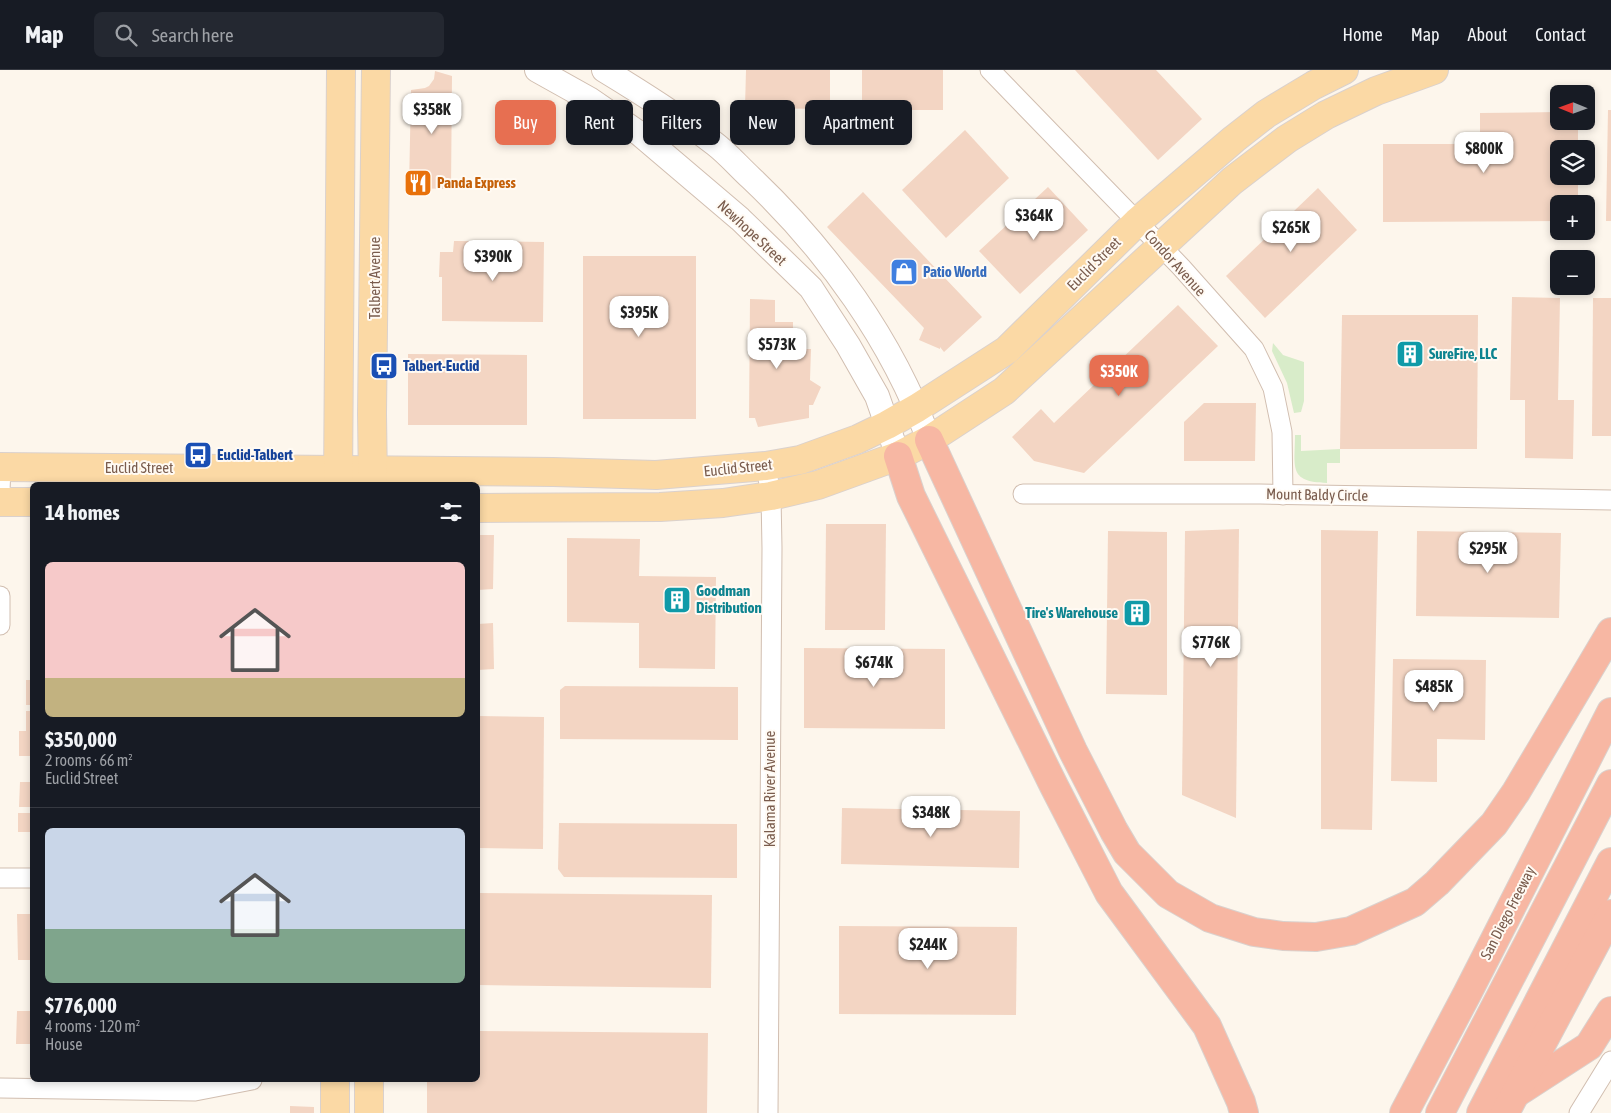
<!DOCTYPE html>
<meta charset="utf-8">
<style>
:root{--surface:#171b24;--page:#242831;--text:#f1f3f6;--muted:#9ea1a6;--line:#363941;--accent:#e76f51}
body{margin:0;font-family:"Asap Condensed",sans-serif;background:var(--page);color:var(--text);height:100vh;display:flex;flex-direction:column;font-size:19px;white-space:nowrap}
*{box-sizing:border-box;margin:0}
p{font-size:16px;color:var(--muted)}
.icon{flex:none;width:28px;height:28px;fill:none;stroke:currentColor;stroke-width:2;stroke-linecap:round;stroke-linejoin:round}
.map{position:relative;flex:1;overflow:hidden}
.sheet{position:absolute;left:30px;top:412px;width:450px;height:600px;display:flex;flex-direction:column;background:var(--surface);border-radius:8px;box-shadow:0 2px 8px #0003}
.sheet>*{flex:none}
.guide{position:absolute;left:495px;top:30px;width:475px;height:45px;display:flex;gap:10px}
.needle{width:32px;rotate:271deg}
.buttons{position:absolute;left:1550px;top:15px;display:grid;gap:10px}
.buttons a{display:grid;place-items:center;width:45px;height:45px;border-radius:8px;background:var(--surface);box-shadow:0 2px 8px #0003;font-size:25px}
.price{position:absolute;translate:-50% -42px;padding:0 11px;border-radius:10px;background:#fff;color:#222;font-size:16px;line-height:32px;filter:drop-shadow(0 1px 2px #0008)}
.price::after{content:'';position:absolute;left:50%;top:30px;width:15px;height:11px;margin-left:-8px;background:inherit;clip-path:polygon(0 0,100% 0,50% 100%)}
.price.current{background:var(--accent);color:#fff}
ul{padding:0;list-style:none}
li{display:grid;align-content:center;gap:10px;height:265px;padding:0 15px}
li+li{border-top:1px solid var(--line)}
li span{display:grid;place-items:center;height:155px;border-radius:8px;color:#555}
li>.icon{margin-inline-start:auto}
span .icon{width:90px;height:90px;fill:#fffc;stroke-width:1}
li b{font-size:21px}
h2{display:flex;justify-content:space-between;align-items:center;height:60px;padding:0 15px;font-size:21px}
.pill{padding:0 18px;border-radius:8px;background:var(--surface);box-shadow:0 2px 8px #0003;font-size:18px;line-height:45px}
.pill.current{background:var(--accent);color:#fff}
header{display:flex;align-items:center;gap:30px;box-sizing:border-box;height:70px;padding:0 25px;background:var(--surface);border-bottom:1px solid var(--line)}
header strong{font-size:24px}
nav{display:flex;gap:28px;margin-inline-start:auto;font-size:18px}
.search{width:350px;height:45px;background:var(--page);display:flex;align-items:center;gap:12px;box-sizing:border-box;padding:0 18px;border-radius:8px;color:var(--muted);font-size:19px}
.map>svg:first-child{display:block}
.green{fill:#d8ecc9}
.building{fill:#f3d5c3}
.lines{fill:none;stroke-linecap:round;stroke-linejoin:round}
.minor-casing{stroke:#d1beb0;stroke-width:21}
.tertiary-casing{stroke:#d1beb0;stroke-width:26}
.primary-casing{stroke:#dad1cd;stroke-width:30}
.motorway-casing{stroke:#dad1cd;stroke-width:30}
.minor{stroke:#fff;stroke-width:19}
.tertiary{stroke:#fff;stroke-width:24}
.primary{stroke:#fbd9a5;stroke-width:28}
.motorway{stroke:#f7b7a3;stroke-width:28}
.labels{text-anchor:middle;stroke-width:4;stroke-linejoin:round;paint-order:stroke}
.food-label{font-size:15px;font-weight:bold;fill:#c56008;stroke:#fffaf3;text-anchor:start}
.street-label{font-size:15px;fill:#7a5c4d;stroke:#fffaf3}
.shop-label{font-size:15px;font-weight:bold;fill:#366cbe;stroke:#fffaf3;text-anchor:start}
.culture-label{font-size:15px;font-weight:bold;fill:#0d838f;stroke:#fffaf3;text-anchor:start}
.transit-label{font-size:15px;font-weight:bold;fill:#164399;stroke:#fffaf3;text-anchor:start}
</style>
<header>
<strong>Map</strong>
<div class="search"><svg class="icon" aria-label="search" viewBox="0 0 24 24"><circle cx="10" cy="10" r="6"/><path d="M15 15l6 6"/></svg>Search here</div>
<nav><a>Home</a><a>Map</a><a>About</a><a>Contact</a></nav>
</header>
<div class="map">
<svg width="1611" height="1043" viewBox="0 0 1611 1043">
<rect width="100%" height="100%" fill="#fdf6ec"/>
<g class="green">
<polygon points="1273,273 1283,285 1304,292 1304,331 1301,342 1294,343 1287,313 1272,281"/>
<path d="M1295,365H1301V381L1340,379V393H1327V413C1288,412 1295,397 1295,365Z"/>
</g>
<g class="building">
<polygon points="746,0 830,0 830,39 745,38"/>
<rect x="862" y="0" width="81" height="40"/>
<polygon points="1075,0 1156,0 1202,49 1158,90"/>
<polygon points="435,1 452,6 451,119 409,118 411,20 425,18 429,16 434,9"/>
<polygon points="1608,40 1611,40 1611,151 1606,151"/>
<polygon points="1559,42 1559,51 1578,51 1578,79 1559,79 1559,106 1578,106 1578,134 1559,134 1559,151 1383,152 1383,74 1480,74 1480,43"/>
<polygon points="965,60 1009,108 946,168 902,120"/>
<polygon points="1048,117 1088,160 1020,224 979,181"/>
<polygon points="1318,118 1357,160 1265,248 1226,206"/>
<polygon points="863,122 982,247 944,282 940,277 940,279 919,270 924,258 827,157"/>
<polygon points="454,171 544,172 543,252 442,251 442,207 439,207 440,182 453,182"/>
<rect x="583" y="186" width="113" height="163"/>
<polygon points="1512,227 1560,228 1558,330 1574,330 1573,389 1525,388 1525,330 1510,330"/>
<polygon points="1593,228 1611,228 1611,366 1592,366"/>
<polygon points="750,229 775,230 775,252 793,252 793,279 811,279 810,310 821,317 813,335 809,335 809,348 758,357 755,348 749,348"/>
<polygon points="1178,235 1218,276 1084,403 1034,391 1012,367 1041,339 1054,353"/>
<polygon points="1342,245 1478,245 1477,379 1340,379"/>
<polygon points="408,284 527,285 527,355 408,355"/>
<polygon points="1204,333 1256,333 1255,391 1184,391 1184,352"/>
<polygon points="826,454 886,454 885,560 825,560"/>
<polygon points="1239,459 1236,748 1182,725 1185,461"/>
<polygon points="1321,460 1378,461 1372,760 1321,759"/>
<polygon points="1108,461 1167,462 1167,625 1106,624"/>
<polygon points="1417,461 1561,463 1559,548 1416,546"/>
<polygon points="478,465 494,465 493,519 478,520"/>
<polygon points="567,468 640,469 639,506 716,507 715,599 639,598 639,553 567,552"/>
<polygon points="493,553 494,599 478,600 478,554"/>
<polygon points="804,578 945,579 945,659 804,658"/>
<polygon points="1393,589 1486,590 1485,670 1437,669 1437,712 1391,711"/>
<rect x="26" y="610" width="6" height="25"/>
<polygon points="565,616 738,617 738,670 560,669 560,620"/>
<polygon points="26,641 32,641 32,686 19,686 19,661 26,661"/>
<polygon points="478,646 544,647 543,779 478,778"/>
<polygon points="20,712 32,712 32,737 19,737"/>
<polygon points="842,738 1020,741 1019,798 841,794"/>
<rect x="18" y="743" width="14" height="19"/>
<polygon points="559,753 737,754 737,808 564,807 558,799"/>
<polygon points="478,823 712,825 711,918 478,915"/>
<polygon points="17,844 32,844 32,890 18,890"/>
<polygon points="839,856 1017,857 1016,945 839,944"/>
<polygon points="17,941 32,941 32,974 16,974"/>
<polygon points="478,961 708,963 707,1043 427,1043 427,1010 478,1010"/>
<polygon points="290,1036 314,1037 314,1043 290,1043"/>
</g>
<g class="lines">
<defs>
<g id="minor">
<polyline points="990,0 1181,197 1254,279 1273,318 1282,362 1283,425"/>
<polyline points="766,396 771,426 772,478 768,1043"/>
<polyline points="0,421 1,397"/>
<polyline points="1023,424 1260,424 1611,430"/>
<polyline points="0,526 0,555"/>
<polyline points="0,808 32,808"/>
<polyline points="0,1018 195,1021 252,1010"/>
<polyline points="1579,1043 1611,991"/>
</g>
<g id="tertiary">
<polyline points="537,0 589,29 640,64 740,149 811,218 848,275 877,326 898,386"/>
<path d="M604,0C642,23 680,47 715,74C728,84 739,97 751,108C828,181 892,270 929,370"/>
</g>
<g id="primary">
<polyline points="0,397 553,402 656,405 766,396 800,390 858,369 887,355 917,338 1007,280 1137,152 1234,69 1266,44 1314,15 1344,0"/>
<polyline points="338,415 341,0"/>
<polyline points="373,415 372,344 376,0"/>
<polyline points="0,432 32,432"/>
<polyline points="478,438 660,437 723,433 771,426 818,415 898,386 929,370 1004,321 1232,111 1287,69 1326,45 1376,21 1434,0"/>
<polyline points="335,1043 335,1010"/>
<polyline points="369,1043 369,1010"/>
</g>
<g id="motorway">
<polyline points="929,370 1073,681 1114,761 1127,783 1168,824 1210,848 1254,862 1283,866 1316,867 1351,861 1415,832 1437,813 1494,754 1516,722 1611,562"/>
<polyline points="898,386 911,426 1054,716 1109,823 1207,956 1241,1032 1244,1043"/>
<polyline points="1518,1022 1589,976 1611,941"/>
<polyline points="1404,1043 1467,924 1611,642"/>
<polyline points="1440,1043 1611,714"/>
<polyline points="1481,1043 1611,792"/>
<polyline points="1505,1043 1611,844"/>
</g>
</defs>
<use href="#minor" class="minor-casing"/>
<use href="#tertiary" class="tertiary-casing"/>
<use href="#primary" class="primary-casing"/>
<use href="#motorway" class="motorway-casing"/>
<use href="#minor" class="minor"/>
<use href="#tertiary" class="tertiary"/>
<use href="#primary" class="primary"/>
<use href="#motorway" class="motorway"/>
</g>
<defs>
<symbol id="restaurant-square" viewBox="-11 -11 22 22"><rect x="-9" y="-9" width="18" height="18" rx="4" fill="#e8710a" stroke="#fffaf3"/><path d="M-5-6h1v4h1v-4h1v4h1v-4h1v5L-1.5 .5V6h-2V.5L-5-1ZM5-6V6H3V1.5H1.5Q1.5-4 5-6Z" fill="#fff"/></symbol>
<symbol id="shop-square" viewBox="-11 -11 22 22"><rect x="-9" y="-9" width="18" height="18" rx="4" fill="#3f7fe0" stroke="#fffaf3"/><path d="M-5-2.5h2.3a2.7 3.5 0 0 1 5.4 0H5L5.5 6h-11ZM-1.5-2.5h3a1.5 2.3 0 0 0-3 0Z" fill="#fff"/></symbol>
<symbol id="building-square" viewBox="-11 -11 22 22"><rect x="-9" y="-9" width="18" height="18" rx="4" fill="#0f9aa8" stroke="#fffaf3"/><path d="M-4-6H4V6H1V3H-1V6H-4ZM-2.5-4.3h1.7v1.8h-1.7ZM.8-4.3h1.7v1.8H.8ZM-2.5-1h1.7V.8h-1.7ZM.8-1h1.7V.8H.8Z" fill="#fff"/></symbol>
<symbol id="bus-square" viewBox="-11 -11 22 22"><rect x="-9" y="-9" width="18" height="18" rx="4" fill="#1a4fb4" stroke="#fffaf3"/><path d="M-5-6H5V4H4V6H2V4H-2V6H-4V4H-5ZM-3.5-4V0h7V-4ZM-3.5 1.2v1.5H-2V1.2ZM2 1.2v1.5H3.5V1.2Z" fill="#fff"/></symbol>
</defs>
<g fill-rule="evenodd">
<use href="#restaurant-square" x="402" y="97" width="32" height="32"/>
<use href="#shop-square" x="888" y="186" width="32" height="32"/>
<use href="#building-square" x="1394" y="268" width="32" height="32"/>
<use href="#bus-square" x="368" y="280" width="32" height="32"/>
<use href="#bus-square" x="182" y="369" width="32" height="32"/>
<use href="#building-square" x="661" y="514" width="32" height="32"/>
<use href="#building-square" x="1121" y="527" width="32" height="32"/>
</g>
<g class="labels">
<g class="food-label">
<text x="437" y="118">Panda Express</text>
</g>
<g class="street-label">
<text transform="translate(752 163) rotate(43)" y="5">Newhope Street</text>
<text transform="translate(1175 193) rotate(48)" y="5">Condor Avenue</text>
<text transform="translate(1094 194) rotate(-45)" y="5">Euclid Street</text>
<text transform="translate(375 208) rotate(-90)" y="5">Talbert Avenue</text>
<text x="139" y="403">Euclid Street</text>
<text transform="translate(738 398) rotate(-6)" y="5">Euclid Street</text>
<text transform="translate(1317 425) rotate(1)" y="5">Mount Baldy Circle</text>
<text transform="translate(770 719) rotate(-90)" y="5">Kalama River Avenue</text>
<text transform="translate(1508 843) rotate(-63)" y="5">San Diego Freeway</text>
</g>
<g class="shop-label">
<text x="923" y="207">Patio World</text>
</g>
<g class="culture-label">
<text x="1429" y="289">SureFire, LLC</text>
<text x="696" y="526">Goodman<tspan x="696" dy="17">Distribution</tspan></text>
<text x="1118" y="548" text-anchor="end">Tire's Warehouse</text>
</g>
<g class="transit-label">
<text x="403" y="301">Talbert-Euclid</text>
<text x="217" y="390">Euclid-Talbert</text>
</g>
</g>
</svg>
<div class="buttons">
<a><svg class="needle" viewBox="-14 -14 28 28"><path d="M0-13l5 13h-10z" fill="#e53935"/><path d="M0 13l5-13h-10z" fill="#9ea1a6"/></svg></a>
<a><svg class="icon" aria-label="layers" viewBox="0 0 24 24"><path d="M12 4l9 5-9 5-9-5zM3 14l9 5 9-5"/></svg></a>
<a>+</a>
<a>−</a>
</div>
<b class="price" style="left:432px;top:65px">$358K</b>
<b class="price" style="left:1484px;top:104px">$800K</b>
<b class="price" style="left:1034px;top:171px">$364K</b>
<b class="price" style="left:1291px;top:183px">$265K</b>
<b class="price" style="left:493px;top:212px">$390K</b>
<b class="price" style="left:639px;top:268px">$395K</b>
<b class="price" style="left:777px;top:300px">$573K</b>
<b class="price current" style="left:1119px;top:327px">$350K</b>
<b class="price" style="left:1488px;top:504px">$295K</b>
<b class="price" style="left:1211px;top:598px">$776K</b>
<b class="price" style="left:874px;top:618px">$674K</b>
<b class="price" style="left:1434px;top:642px">$485K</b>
<b class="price" style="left:931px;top:768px">$348K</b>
<b class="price" style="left:928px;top:900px">$244K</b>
<div class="guide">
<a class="pill current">Buy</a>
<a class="pill">Rent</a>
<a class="pill">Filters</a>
<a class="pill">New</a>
<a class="pill">Apartment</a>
</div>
<section class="sheet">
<h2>14 homes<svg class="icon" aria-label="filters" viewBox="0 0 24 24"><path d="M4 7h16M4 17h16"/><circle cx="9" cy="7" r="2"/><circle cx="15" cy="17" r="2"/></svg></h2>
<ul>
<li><span style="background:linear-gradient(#f6c9c9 75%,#c2b280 0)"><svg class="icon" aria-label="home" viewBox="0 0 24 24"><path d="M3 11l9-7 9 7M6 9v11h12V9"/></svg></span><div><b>$350,000</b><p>2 rooms · 66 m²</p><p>Euclid Street</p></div></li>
<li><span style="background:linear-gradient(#c9d6e8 65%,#7fa58c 0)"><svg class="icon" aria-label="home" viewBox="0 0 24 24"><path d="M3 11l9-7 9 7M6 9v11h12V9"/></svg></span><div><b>$776,000</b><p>4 rooms · 120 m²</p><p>House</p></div></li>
</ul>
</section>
</div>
